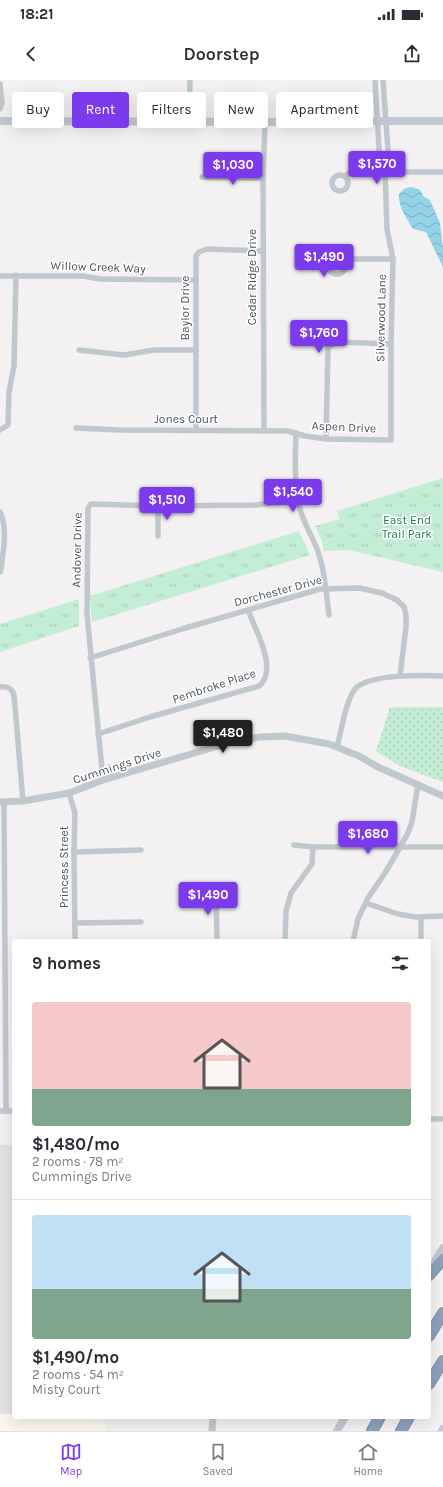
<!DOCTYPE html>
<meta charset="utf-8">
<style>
:root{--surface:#fff;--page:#f2f2f3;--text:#2b2b33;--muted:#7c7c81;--line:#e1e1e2;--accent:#7c3aed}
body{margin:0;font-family:Karla,sans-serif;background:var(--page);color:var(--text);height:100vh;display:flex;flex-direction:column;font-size:15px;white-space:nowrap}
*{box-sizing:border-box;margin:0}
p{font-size:13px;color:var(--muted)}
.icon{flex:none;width:22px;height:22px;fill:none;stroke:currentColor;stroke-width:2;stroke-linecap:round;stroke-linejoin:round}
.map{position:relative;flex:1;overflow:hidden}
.sheet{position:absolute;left:12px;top:859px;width:419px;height:480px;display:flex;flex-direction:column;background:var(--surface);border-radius:4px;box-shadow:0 4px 16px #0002}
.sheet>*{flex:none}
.guide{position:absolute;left:12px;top:12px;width:419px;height:36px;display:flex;gap:8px}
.price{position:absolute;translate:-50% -34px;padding:0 9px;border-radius:4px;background:var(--accent);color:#fff;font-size:13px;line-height:26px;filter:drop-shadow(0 1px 2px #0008)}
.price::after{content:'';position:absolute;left:50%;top:24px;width:12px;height:9px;margin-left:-6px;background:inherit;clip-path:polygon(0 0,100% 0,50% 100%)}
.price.current{background:#222;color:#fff}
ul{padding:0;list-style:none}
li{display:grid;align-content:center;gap:8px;height:212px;padding:0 20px}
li+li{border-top:1px solid var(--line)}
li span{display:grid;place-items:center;height:124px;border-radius:4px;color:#555}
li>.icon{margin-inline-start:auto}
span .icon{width:72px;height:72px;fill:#fffc;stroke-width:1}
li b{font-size:17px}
h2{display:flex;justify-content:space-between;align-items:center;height:48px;padding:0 20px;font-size:17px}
.pill{padding:0 14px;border-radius:4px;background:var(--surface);box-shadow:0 4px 16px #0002;font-size:14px;line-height:36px}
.pill.current{background:var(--accent);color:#fff}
.status{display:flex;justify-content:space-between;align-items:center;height:28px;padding:0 20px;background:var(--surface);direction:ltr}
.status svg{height:11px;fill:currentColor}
header{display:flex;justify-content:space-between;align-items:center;height:52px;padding:0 20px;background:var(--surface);font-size:18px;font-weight:600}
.tabs{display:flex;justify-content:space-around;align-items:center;height:56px;border-top:1px solid var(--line);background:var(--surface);font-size:11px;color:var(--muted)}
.tabs a{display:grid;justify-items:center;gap:2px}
.tabs .current{color:var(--accent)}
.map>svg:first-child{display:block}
.commercial{fill:#fbf7ed}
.education{fill:#e4e2e2}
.grass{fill:url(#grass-dots)}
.park{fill:url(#park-tufts)}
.water{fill:url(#water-waves)}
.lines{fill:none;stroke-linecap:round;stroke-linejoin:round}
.motorway-casing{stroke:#778da8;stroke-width:12}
.minor{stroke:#c0c8ce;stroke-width:5.5}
.tertiary{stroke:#c0c8ce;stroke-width:7}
.secondary{stroke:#c0c9d3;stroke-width:8}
.motorway{stroke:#8ca2bc;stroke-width:10}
.labels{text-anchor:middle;stroke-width:3;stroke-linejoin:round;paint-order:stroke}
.street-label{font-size:12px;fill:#4a545d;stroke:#fff}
.park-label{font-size:12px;fill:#1e7b4f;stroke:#fff}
</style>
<div class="status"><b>18:21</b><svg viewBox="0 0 49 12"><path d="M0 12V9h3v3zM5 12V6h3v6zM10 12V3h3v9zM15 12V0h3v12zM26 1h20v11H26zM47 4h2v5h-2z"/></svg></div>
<header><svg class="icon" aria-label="back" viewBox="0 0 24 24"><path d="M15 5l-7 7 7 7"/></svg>Doorstep<svg class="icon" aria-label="share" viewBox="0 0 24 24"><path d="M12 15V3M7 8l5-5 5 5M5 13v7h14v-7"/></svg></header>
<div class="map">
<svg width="443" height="1351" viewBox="0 0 443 1351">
<defs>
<pattern id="grass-dots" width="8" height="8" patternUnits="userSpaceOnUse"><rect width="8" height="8" fill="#c3edd4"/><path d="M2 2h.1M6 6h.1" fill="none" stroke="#a9cdb8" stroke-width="1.8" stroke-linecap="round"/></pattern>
<pattern id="park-tufts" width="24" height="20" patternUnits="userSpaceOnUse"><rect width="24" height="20" fill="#c3edd4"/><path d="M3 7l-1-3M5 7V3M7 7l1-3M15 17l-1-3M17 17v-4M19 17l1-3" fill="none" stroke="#a9cdb8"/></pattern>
<pattern id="water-waves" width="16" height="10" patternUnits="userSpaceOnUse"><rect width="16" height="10" fill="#93d3e7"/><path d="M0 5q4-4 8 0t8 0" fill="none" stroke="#7aaebe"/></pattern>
</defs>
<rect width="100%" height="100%" fill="#f3f1f1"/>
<polygon class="commercial" points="0,1334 14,1334 14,1337 106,1337 105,1351 0,1351"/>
<rect class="education" x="0" y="1065" width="14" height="269"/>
<polygon class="grass" points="390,627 443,627 443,702 400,686 376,671"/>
<g class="park">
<polygon points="443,398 443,492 349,470 324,471 322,461 315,446 340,439 337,431"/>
<polygon points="299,451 310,475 92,542 90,516"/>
<polygon points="79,519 79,546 0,572 0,544"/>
</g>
<path class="water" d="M410,107L415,108L420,110L424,117L430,120L440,143L443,168V187L426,152L413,149C406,137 398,127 399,114L404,109Z"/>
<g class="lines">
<defs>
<g id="motorway">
<polyline points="429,1195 443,1179"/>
<polyline points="429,1256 443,1233"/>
<polyline points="429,1304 443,1281"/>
<polyline points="372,1351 380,1337"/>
<polyline points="401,1351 409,1337"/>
</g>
</defs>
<use href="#motorway" class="motorway-casing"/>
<g class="minor">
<polyline points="375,0 380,85 385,91"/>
<polyline points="0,4 2,23 0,29"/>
<polyline points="189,42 190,0"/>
<circle cx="340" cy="103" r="8"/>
<polyline points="345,96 351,92 443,92"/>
<polyline points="202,97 263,98"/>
<path d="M343,179L346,187C341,200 325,194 329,181L336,177L343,179H393"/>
<polyline points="0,196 83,196 100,199 195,200"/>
<polyline points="79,270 124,275 154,270 196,270"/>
<polyline points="76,348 119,350 288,351 305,356 326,359 391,360 391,264 393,179 387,149 385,91 389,84 383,0"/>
<polyline points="0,350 8,345 9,312 14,286 16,195"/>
<polyline points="196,350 196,176 199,172 207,169 263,171"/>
<polyline points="264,351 263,98 265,42"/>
<path d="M296,353C295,379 294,407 301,432C305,445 312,456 317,469C325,490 326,513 329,535"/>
<polyline points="326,359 328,267 337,262 391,264"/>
<polyline points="158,426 158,456"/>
<path d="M0,432C8,446 3,474 1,489L0,492"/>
<polyline points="90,578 182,549 320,509 359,508 382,513 397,520 404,527 406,535 406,547 400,596"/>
<path d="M0,607C6,606 12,608 14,615L23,721"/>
<path d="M98,654L150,637L259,606C279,590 255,549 248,530"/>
<path d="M337,667C341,653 346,618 356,608C370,594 423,595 443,596"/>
<polyline points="103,700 87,534 88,428 91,424 158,426 256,425 298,419"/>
<polyline points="69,713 75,733 74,772 75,861"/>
<polyline points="4,722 6,1031"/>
<polyline points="294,765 313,767 443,767"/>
<polyline points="74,772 141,770"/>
<polyline points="216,810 217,861"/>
<polyline points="366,823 398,834 416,837 443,836"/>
<polyline points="75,843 141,842"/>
<polyline points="285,861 286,831 291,813 312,784 313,767"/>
<polyline points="353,861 358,839 368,818 385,793 407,755 412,742 418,704"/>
<polyline points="421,861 421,837"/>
<polyline points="0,1031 14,1031"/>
<polyline points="429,1039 443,1039"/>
</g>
<g class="tertiary">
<polyline points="0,722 23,721 69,713 103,700 235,661 260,657 285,656 329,664 359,676 378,687 443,716"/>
<polyline points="212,1351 213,1337"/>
</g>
<g class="secondary">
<polyline points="0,41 265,42 378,41 443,41"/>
<polyline points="431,1188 443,1168"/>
<polyline points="337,1351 345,1337"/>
<polyline points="442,1351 443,1349"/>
</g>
<use href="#motorway" class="motorway"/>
</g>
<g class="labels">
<g class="street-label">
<text transform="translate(98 187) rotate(2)" y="4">Willow Creek Way</text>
<text transform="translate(252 197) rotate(-90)" y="4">Cedar Ridge Drive</text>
<text transform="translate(185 228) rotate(-90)" y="4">Baylor Drive</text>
<text transform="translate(381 238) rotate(-89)" y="4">Silverwood Lane</text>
<text x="186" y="343">Jones Court</text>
<text transform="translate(344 347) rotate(3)" y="4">Aspen Drive</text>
<text transform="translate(77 470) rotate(-89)" y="4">Andover Drive</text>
<text transform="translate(278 511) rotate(-15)" y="4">Dorchester Drive</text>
<text transform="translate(214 606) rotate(-18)" y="4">Pembroke Place</text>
<text transform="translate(117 686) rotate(-18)" y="4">Cummings Drive</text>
<text transform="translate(64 787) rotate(-90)" y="4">Princess Street</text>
</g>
<g class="park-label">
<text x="407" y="444">East End<tspan x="407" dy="14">Trail Park</tspan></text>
</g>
</g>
</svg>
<b class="price" style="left:377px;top:105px">$1,570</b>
<b class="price" style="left:233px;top:106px">$1,030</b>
<b class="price" style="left:324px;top:198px">$1,490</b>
<b class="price" style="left:319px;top:274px">$1,760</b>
<b class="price" style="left:293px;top:433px">$1,540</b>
<b class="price" style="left:167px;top:441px">$1,510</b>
<b class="price current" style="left:223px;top:674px">$1,480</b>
<b class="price" style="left:368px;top:775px">$1,680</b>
<b class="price" style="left:208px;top:836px">$1,490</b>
<div class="guide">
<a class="pill">Buy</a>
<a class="pill current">Rent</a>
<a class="pill">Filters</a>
<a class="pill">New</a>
<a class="pill">Apartment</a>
</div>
<section class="sheet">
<h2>9 homes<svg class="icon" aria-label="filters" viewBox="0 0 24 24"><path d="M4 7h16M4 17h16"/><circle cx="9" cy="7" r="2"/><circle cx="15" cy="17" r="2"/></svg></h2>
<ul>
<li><span style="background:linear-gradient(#f6c9c9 70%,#7fa58c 0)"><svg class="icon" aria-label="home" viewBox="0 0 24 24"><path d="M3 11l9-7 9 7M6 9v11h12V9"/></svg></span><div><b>$1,480/mo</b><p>2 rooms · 78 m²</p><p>Cummings Drive</p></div></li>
<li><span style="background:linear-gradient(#bfe0f5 60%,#7fa58c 0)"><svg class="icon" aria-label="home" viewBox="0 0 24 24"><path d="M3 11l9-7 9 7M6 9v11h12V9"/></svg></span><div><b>$1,490/mo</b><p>2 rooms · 54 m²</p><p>Misty Court</p></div></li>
</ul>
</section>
</div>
<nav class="tabs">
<a class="current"><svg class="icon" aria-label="map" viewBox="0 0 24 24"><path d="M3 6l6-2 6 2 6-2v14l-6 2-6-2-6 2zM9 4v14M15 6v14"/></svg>Map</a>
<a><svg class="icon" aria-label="saved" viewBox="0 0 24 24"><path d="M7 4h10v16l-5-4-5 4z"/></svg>Saved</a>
<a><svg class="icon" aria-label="home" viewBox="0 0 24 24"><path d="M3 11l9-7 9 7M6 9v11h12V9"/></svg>Home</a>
</nav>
